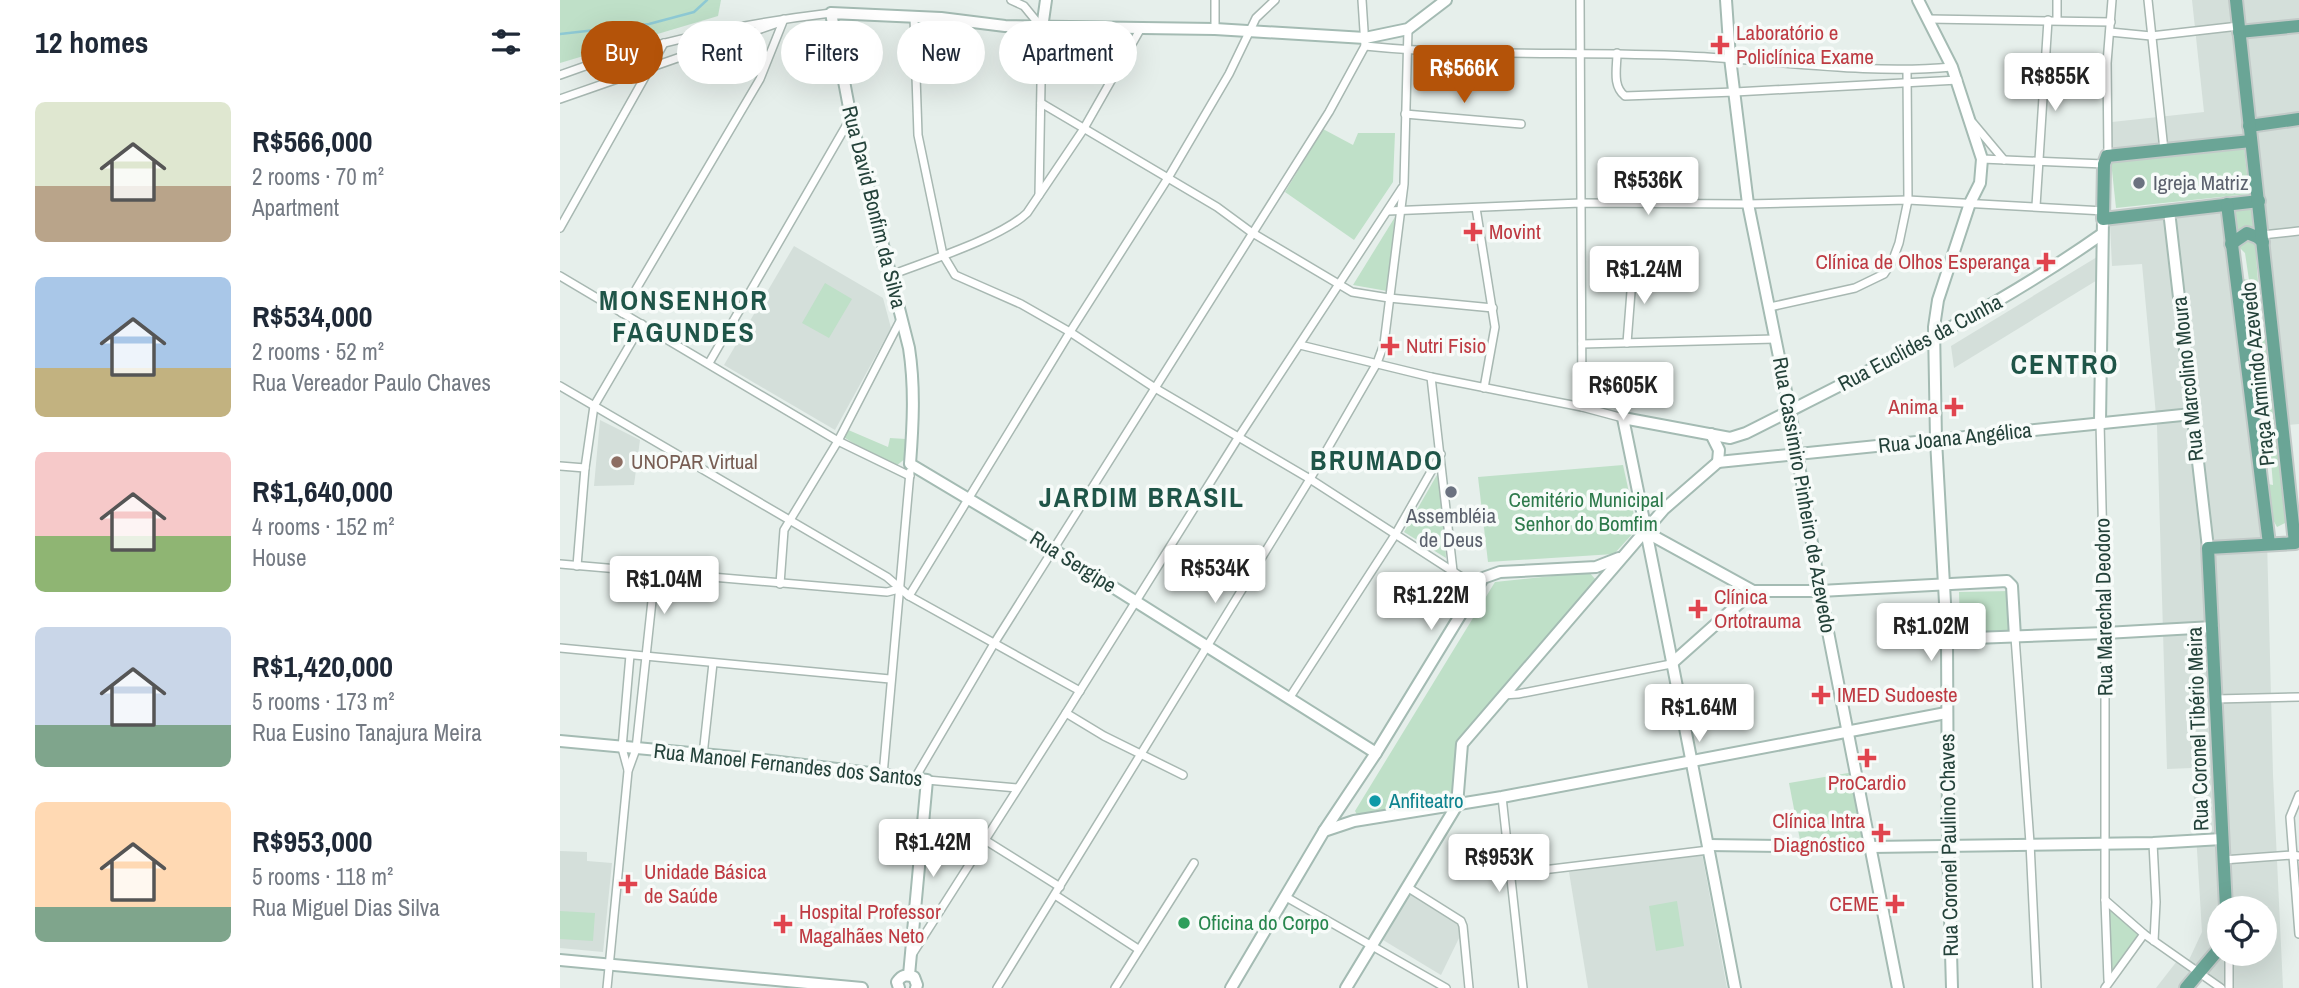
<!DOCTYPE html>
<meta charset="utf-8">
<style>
:root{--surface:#fff;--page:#f6f6f7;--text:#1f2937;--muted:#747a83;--accent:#b45309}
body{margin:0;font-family:"Archivo Narrow",sans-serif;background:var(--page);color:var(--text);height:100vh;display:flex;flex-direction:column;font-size:26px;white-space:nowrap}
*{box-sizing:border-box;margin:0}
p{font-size:23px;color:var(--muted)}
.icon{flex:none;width:38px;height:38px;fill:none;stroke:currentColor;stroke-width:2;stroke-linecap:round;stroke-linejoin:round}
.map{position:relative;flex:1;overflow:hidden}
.panel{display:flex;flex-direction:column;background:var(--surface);width:560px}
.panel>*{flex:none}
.guide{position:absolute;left:21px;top:21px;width:665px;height:63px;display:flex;gap:14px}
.buttons{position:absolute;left:1647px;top:896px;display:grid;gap:14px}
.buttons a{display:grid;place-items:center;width:70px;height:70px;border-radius:50%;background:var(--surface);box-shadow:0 7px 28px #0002;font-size:35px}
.price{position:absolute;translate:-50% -60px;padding:0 16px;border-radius:7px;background:#fff;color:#222;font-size:23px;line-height:46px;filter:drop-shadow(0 2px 4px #0008)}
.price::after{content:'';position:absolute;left:50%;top:42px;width:21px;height:16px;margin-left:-10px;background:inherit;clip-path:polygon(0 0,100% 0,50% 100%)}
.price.current{background:var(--accent);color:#fff}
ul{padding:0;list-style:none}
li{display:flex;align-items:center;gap:21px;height:175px;padding:0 35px}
li span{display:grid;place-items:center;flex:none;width:196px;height:140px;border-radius:10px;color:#555}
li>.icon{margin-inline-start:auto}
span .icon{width:84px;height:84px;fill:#fffc;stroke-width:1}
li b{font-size:30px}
h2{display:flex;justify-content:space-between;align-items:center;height:84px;padding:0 35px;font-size:30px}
.tag{padding:0 24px;border-radius:32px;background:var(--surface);box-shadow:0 7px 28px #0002;font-size:24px;line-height:63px}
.tag.current{background:var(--accent);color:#fff}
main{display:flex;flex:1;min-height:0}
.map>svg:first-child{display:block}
.built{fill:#d4dfda;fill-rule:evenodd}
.green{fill:#bfe0c8}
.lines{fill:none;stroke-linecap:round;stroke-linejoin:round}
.stream{stroke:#8ec9d4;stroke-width:2.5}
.street-casing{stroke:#a8b8b2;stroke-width:10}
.secondary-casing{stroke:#a4bbb3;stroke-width:14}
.primary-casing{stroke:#c2cac8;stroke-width:16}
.street{stroke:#fff;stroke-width:7}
.secondary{stroke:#fff;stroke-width:10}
.primary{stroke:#6aa596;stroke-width:12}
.health-dot{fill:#e0444e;stroke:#f7fbf9;stroke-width:2.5}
.worship-dot{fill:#6b7280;stroke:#f7fbf9;stroke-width:2.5}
.education-dot{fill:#8d6e63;stroke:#f7fbf9;stroke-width:2.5}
.culture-dot{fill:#0f9aa8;stroke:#f7fbf9;stroke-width:2.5}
.leisure-dot{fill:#2e9e5b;stroke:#f7fbf9;stroke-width:2.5}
.labels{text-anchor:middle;stroke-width:7;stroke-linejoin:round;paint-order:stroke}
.health-label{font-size:21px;fill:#be3a42;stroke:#f7fbf9;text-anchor:start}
.worship-label{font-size:21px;fill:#5b616d;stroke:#f7fbf9;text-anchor:start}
.street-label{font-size:21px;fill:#24423a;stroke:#f7fbf9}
.education-label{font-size:21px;fill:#785e54;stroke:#f7fbf9;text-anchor:start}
.park-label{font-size:21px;fill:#2d7a4b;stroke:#f7fbf9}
.culture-label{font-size:21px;fill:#0d838f;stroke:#f7fbf9;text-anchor:start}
.leisure-label{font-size:21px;fill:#27864d;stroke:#f7fbf9;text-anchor:start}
.district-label{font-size:28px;font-weight:bold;letter-spacing:2px;fill:#1f5548;stroke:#f7fbf9}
</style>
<main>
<section class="panel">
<h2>12 homes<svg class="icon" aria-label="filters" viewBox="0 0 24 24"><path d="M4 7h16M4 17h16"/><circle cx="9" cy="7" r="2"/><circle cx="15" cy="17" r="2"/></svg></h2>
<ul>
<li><span style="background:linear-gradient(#dfe7d0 60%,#b9a48a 0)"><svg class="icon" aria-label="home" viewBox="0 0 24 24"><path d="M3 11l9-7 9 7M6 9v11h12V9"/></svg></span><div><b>R$566,000</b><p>2 rooms · 70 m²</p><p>Apartment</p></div></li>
<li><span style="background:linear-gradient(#a9c7e8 65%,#c2b280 0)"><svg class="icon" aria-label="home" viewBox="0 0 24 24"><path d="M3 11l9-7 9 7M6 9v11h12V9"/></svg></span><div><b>R$534,000</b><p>2 rooms · 52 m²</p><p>Rua Vereador Paulo Chaves</p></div></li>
<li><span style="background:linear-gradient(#f6c9c9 60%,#8fb573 0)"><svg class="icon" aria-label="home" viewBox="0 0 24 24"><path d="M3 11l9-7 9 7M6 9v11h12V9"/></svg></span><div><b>R$1,640,000</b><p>4 rooms · 152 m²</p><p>House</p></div></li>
<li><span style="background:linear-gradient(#c9d6e8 70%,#7fa58c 0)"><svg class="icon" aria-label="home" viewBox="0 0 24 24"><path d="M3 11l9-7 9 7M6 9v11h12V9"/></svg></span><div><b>R$1,420,000</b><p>5 rooms · 173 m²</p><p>Rua Eusino Tanajura Meira</p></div></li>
<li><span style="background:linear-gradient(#ffd9b3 75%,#7fa58c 0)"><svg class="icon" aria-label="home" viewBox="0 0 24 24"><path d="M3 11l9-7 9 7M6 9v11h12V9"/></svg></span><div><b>R$953,000</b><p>5 rooms · 118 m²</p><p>Rua Miguel Dias Silva</p></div></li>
</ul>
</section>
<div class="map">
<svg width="1739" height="988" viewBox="0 0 1739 988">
<rect width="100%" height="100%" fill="#e6efeb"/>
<g class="built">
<polygon points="1632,0 1671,0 1685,135 1550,151 1552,122 1644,112"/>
<polygon points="1682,0 1739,0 1739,117 1694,122"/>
<polygon points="1739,126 1739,424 1728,425 1695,132"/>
<path d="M1663,211L1707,540L1713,775L1723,988H1664L1628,962L1642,932L1632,768L1607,769L1597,426L1582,264L1552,266L1550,225ZM1659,908H1704V954H1659Z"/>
<polygon points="234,246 323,298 331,328 275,430 164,365"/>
<polygon points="1537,257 1539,279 1394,368 1391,346"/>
<polygon points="40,420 80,440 74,485 34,486"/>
<polygon points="0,851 27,852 27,861 52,863 43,952 0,948"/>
<polygon points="1142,854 1167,988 1028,988 1009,872"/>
<polygon points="851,893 900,923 901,934 881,975 823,940"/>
<polygon points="1617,961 1636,976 1628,988 1596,988"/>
</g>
<g class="green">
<polygon points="0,0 161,0 158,16 0,63"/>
<polygon points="763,129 793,145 798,133 835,133 833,182 794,240 725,192"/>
<polygon points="1684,146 1689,194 1556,208 1551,161"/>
<polygon points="1695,206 1697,230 1686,228 1677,231 1674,208"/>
<polygon points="835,217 827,291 793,285"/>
<polygon points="1682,238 1695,238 1701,255 1696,256 1702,333 1709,337 1727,518 1725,523 1717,527 1712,518 1708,484 1713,485 1710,448 1703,444 1700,426 1707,428 1704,405 1697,398 1689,328 1694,330 1690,299 1684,293 1683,279 1689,280 1685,253 1679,247"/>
<polygon points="265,283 292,299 269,338 242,323"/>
<polygon points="286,429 328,447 330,438 346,439 346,458 336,466 328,465 282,436"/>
<polygon points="1063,465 1077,529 1054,554 928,562 918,477"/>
<polygon points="881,468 886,558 844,532"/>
<polygon points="1029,572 1036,580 901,743 899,798 887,804 799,818 795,811 935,582"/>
<polygon points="1451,591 1452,631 1400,633 1399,592"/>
<polygon points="1294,772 1309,840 1240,840 1229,783"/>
<polygon points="1117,901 1124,946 1096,951 1089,906"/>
<polygon points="1548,908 1580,933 1550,973"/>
<polygon points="0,911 35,913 33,941 0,939"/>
</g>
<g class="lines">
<polyline class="stream" points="0,34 89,24 134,12 147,0"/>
<defs>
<g id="street">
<polyline points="451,0 464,6 482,28 479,195"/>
<polyline points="655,0 655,29"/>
<polyline points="1020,0 1022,407"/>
<polyline points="1588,0 1604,150"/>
<polyline points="354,17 358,135 383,255 395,275 461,304 510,332 595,388 750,479 917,587"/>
<polyline points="1368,19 1551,22"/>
<polyline points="1497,20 1497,0"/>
<polyline points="1550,32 1591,36 1679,26"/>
<path d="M805,46C912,57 1021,51 1128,56C1216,60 1305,75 1392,67"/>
<path d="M1057,53C1057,68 1052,86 1065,96L1175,92L1398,80"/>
<path d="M0,75C87,43 179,24 271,13"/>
<polyline points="0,99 218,23"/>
<polyline points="481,103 608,178 657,207 691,232 792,292 829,298 933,308"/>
<polyline points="845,114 961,124"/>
<polyline points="1413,123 1444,160"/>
<polyline points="1548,156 1547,63 1552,0"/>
<polyline points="1422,159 1544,164"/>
<polyline points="1476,206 1488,20"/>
<polyline points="916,208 935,327 924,388"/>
<polyline points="828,211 1021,203 1188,204 1348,200 1544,211"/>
<polyline points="0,228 104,43"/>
<polyline points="1702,235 1739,231"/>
<path d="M331,275C367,261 441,238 467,213L523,130L581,28"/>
<polyline points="0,276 278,441 350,476"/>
<polyline points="1210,307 1295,288 1324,274 1332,262 1339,243 1348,200 1347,71"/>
<polyline points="62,313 200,79 224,19"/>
<polyline points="1067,343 1073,266"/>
<polyline points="1022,344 1215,339"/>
<polyline points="740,345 871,377 1022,407 1063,418"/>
<polyline points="149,363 290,119"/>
<polyline points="871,377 893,571"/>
<polyline points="0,386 327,577 349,596 520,691"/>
<polyline points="1540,422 1545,633 1545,900 1548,980"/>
<polyline points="0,466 25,468"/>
<polyline points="0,564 327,592 339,589"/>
<polyline points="17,566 25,468 34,406 82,324"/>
<polyline points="220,584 224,530 278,441 341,319"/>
<polyline points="349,596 510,332 608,178 669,74 696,18 715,0"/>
<polyline points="1455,637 1470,843 1477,988"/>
<polyline points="0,648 330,679"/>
<polyline points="943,695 958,694 1111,664"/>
<polyline points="730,697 835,535 881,454"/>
<polyline points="1656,699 1739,697"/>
<polyline points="506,713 544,736 623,775"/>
<polyline points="143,755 153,663"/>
<polyline points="68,770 62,748 70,655"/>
<polyline points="323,775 350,472"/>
<polyline points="355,778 435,642 769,112 805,46 802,0"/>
<polyline points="367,780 457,788"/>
<polyline points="1739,795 1730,817 1739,934"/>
<polyline points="942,797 963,988"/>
<polyline points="425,840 500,887"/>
<polyline points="1593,843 1596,902 1594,941"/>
<polyline points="1663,860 1732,855 1739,856"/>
<polyline points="950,874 1149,850"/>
<polyline points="847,887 901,921 903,926 909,988"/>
<polyline points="495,895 578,949"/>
<polyline points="726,897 886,988"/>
<polyline points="1545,900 1584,934 1661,988"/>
<polyline points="353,953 506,713 678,438 842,188"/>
<polyline points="47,988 68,771 76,749 95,573"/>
<polyline points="437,988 750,479 817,363 824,344 844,184 848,29"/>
<polyline points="555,988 634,863"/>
<polyline points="1545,988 1584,934"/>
<polyline points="1669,988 1669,954"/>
</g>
<g id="secondary">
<polyline points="1166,0 1170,58 1188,204 1230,411 1260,591 1338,988"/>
<polyline points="1358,0 1392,67 1422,159 1420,183 1410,203 1378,300 1374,327 1376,440 1387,639 1388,845 1392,988"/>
<polyline points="482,28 486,0"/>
<polyline points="1609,211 1648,548"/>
<polyline points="1540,422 1543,219"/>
<polyline points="1151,434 1159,450 1158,462"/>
<polyline points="1158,462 1632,414"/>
<polyline points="1084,531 1193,591 1260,591 1447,581 1452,586 1455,637"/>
<polyline points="1387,639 1545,633 1653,627"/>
<polyline points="1111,664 1193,591"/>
<polyline points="0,741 196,759 367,780 349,975"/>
<path d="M816,753L494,550L350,464C353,425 355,387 349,348L291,118L271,13L381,18L445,26L655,29L805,38L848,29L886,0"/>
<polyline points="764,831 794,821 942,797 1386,713"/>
<polyline points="1148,845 1311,847 1593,843 1662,839"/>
<polyline points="0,960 302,988"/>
<path d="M339,988L337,982C342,975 346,974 354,977L357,985L356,988"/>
<polyline points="671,988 764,831 816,753 923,578 940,572 1036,567 1059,558"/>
<polyline points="786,988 897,805 902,744 1104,509 1158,462"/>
<path d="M1175,988C1139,798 1102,607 1063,418L1170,438L1186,433C1308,371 1430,313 1542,234"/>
</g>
<g id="primary">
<polyline points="1679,32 1739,26"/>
<polyline points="1689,126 1739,119"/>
<polyline points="1691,141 1547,156 1544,164 1543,219 1699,201"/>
<polyline points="1667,204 1709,544"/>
<polyline points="1671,244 1687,233 1697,237 1703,242"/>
<polyline points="1666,908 1648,548 1735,543 1676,0"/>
<polyline points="1626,988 1659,949"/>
</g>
</defs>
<use href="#street" class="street-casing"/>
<use href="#secondary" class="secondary-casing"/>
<use href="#primary" class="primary-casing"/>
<use href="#street" class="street"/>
<use href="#secondary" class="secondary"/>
<use href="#primary" class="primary"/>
</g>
<g class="health-dot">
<path d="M1156.5 34.5h7v7h7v7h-7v7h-7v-7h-7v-7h7z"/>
<path d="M909.5 221.5h7v7h7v7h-7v7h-7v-7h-7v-7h7z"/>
<path d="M1482.5 251.5h7v7h7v7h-7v7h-7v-7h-7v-7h7z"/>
<path d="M826.5 335.5h7v7h7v7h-7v7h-7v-7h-7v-7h7z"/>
<path d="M1390.5 396.5h7v7h7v7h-7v7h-7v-7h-7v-7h7z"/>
<path d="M1134.5 598.5h7v7h7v7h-7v7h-7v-7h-7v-7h7z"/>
<path d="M1257.5 684.5h7v7h7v7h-7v7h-7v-7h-7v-7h7z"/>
<path d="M1303.5 747.5h7v7h7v7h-7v7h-7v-7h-7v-7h7z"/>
<path d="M1317.5 822.5h7v7h7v7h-7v7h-7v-7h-7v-7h7z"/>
<path d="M64.5 873.5h7v7h7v7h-7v7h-7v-7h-7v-7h7z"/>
<path d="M1331.5 893.5h7v7h7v7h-7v7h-7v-7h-7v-7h7z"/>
<path d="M219.5 913.5h7v7h7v7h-7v7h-7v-7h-7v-7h7z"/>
</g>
<g class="worship-dot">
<circle cx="1579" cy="183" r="7"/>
<circle cx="891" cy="492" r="7"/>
</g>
<circle class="education-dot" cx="57" cy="462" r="7"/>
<circle class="culture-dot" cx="815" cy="801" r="7"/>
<circle class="leisure-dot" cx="624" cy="923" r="7"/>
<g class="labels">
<g class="health-label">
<text x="1176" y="40">Laboratório e<tspan x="1176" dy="24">Policlínica Exame</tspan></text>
<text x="929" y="239">Movint</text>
<text x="1470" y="269" text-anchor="end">Clínica de Olhos Esperança</text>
<text x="846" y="353">Nutri Fisio</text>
<text x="1378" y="414" text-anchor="end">Anima</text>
<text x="1154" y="604">Clínica<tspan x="1154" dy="24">Ortotrauma</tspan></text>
<text x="1277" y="702">IMED Sudoeste</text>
<text x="1307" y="790" text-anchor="middle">ProCardio</text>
<text x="1305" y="828" text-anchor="end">Clínica Intra<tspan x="1305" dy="24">Diagnóstico</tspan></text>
<text x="84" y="879">Unidade Básica<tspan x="84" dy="24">de Saúde</tspan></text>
<text x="1319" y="911" text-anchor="end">CEME</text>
<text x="239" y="919">Hospital Professor<tspan x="239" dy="24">Magalhães Neto</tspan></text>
</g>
<g class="worship-label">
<text x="1593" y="190">Igreja Matriz</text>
<text x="891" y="523" text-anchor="middle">Assembléia<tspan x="891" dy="24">de Deus</tspan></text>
</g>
<g class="street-label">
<text transform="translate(314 207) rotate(76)" y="7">Rua David Bonfim da Silva</text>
<text transform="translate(1360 343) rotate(-28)" y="7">Rua Euclides da Cunha</text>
<text transform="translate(1698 374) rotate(-96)" y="7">Praça Armindo Azevedo</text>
<text transform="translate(1628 379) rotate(-96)" y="7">Rua Marcolino Moura</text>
<text transform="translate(1395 438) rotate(-6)" y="7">Rua Joana Angélica</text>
<text transform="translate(1244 495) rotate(80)" y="7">Rua Cassimiro Pinheiro de Azevedo</text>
<text transform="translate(513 562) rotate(32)" y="7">Rua Sergipe</text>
<text transform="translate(1544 607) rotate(-91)" y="7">Rua Marechal Deodoro</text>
<text transform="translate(1638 729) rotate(-92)" y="7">Rua Coronel Tibério Meira</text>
<text transform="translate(228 765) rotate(6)" y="7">Rua Manoel Fernandes dos Santos</text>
<text transform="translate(1389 845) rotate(-91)" y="7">Rua Coronel Paulino Chaves</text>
</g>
<g class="education-label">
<text x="71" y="469">UNOPAR Virtual</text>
</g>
<g class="park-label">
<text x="1026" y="507">Cemitério Municipal<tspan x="1026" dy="24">Senhor do Bomfim</tspan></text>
</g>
<g class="culture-label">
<text x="829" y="808">Anfiteatro</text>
</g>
<g class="leisure-label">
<text x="638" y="930">Oficina do Corpo</text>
</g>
<g class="district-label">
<text x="124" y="310">MONSENHOR<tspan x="124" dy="32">FAGUNDES</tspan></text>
<text x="1505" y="374">CENTRO</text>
<text x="817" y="470">BRUMADO</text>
<text x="582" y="507">JARDIM BRASIL</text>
</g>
</g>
</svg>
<div class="buttons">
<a><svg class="icon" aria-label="locate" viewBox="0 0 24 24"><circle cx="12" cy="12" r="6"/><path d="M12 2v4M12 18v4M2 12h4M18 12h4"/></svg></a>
</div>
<b class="price current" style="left:904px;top:105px">R$566K</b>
<b class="price" style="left:1495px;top:113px">R$855K</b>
<b class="price" style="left:1088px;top:217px">R$536K</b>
<b class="price" style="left:1084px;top:306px">R$1.24M</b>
<b class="price" style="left:1063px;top:422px">R$605K</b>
<b class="price" style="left:655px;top:605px">R$534K</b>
<b class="price" style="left:104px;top:616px">R$1.04M</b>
<b class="price" style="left:871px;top:632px">R$1.22M</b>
<b class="price" style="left:1371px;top:663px">R$1.02M</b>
<b class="price" style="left:1139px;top:744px">R$1.64M</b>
<b class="price" style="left:373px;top:879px">R$1.42M</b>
<b class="price" style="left:939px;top:894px">R$953K</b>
<div class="guide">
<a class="tag current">Buy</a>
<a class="tag">Rent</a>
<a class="tag">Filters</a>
<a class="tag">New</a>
<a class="tag">Apartment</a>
</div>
</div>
</main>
